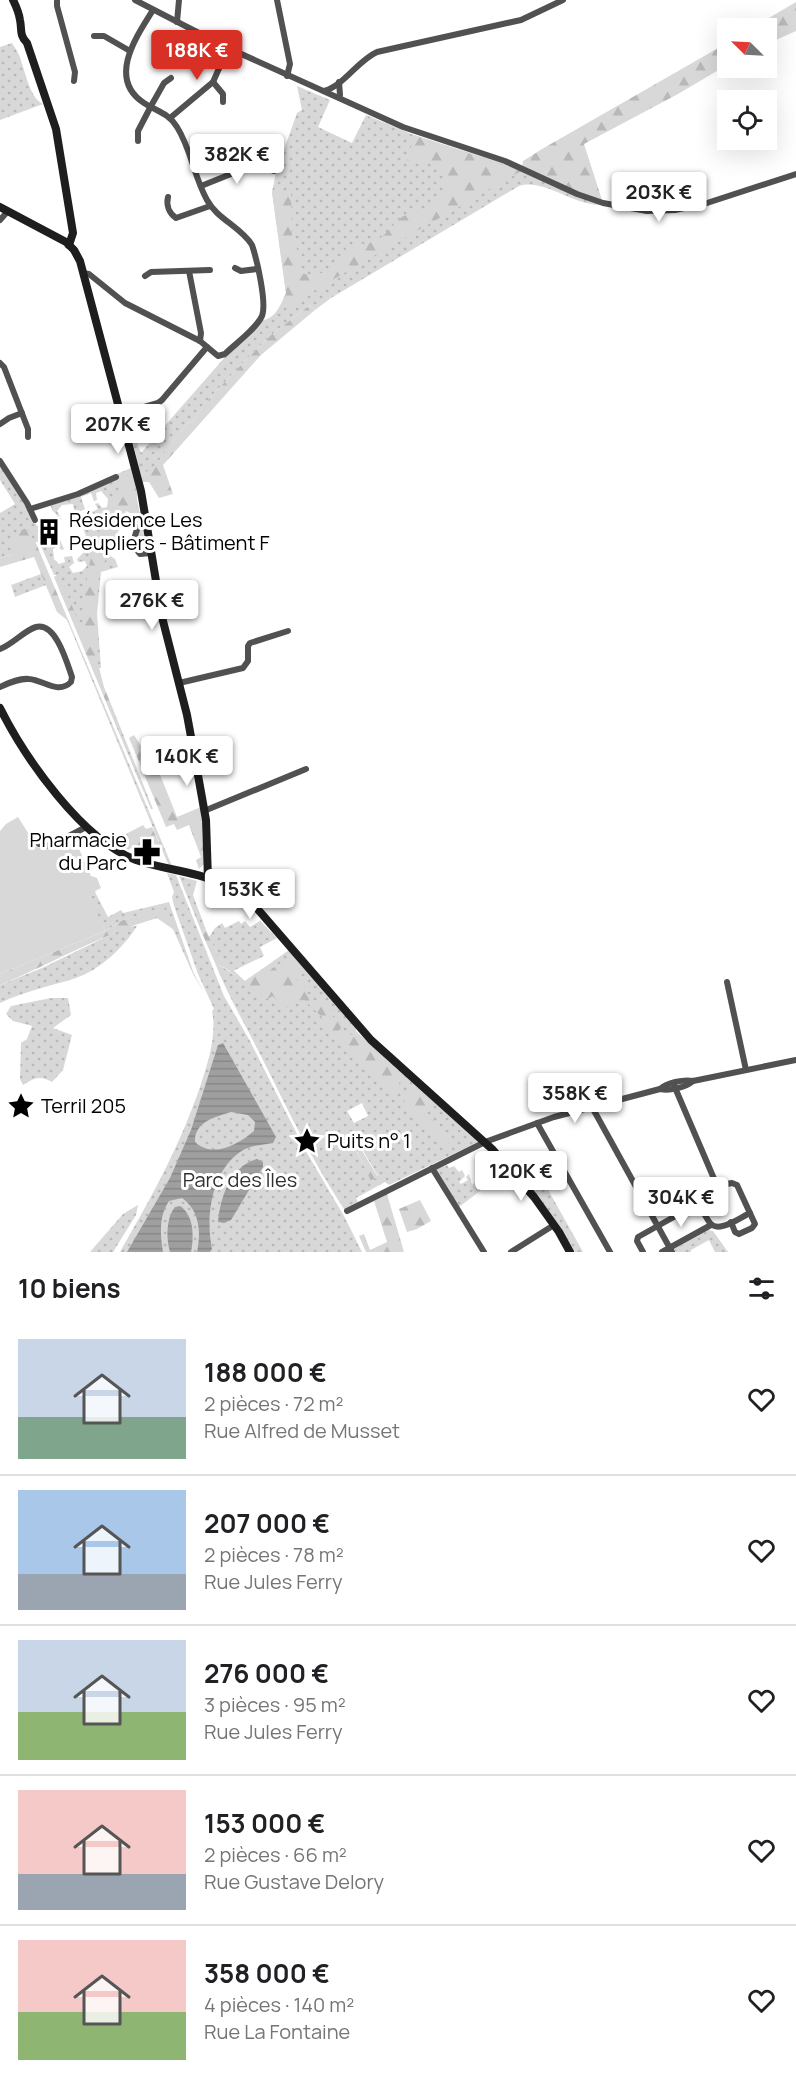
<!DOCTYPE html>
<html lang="fr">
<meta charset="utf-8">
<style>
:root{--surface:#fff;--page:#f6f6f6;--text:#202124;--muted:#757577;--line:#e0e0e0;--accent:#d93025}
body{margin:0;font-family:Manrope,sans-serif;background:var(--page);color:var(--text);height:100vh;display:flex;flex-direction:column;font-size:22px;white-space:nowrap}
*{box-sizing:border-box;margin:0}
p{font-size:20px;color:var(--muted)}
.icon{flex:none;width:33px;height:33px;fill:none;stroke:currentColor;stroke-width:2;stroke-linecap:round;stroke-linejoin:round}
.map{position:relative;height:1252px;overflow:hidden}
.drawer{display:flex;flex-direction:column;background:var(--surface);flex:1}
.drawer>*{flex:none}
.needle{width:39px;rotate:294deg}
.controls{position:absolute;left:717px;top:18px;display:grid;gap:12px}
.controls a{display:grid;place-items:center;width:60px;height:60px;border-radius:0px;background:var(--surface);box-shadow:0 6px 24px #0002;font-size:30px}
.price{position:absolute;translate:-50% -51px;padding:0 14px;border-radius:6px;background:#fff;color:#222;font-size:20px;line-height:39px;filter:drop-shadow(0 2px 3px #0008)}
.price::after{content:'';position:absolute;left:50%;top:36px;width:18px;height:14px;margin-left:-9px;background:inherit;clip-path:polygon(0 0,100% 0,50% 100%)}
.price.selected{background:var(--accent);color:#fff}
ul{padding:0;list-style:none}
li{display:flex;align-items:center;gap:18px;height:150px;padding:0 18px}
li+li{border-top:2px solid var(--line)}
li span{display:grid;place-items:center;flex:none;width:168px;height:120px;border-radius:0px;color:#555}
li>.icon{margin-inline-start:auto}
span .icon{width:72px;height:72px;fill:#fffc;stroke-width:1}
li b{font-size:26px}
h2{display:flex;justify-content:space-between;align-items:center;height:72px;padding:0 18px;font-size:26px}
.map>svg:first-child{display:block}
.grass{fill:url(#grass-dots);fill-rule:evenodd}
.forest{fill:url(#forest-firs)}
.pitch{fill:#d8d8d8}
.water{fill:url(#water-rules);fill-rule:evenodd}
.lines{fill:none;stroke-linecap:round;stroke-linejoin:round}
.street{stroke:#515151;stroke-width:6}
.secondary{stroke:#1e1e1e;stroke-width:8}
.labels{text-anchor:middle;stroke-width:6;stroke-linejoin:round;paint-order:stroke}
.poi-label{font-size:20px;fill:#000;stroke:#fff;text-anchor:start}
.park-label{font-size:20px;fill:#2f2f2f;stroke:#fff}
</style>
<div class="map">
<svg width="796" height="1252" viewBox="0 0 796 1252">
<defs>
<pattern id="grass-dots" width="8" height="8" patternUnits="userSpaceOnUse" patternTransform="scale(1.5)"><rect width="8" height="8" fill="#d8d8d8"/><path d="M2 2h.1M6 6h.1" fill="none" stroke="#b8b8b8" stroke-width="1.8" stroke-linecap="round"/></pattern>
<pattern id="forest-firs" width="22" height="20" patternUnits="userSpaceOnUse" patternTransform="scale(1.5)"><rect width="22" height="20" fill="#d8d8d8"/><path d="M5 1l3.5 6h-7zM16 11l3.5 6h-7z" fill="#b8b8b8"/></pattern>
<pattern id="water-rules" width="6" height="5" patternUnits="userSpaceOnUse" patternTransform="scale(1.5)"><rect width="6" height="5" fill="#9f9f9f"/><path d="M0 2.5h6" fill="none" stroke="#878787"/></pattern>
</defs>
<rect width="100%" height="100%" fill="#fff"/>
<g class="grass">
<path d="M12,43C14,47 17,50 19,55C25,69 29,98 43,104L0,120V47Z"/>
<path d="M297,86L330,100L318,127L352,143L366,115L414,135L505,164L601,205C574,206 544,178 519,186L331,298L315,310L310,305L271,335L237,369L204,404L194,421L187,423L154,468L141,475L131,437L134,435L141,453L225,357L263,320C275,319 281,304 286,293L272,192L276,172L297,113L302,110Z"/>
<polygon points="0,465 23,500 37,526 51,521 53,525 52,526 48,523 43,525 44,536 50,541 55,539 57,533 64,549 61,550 58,546 53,549 54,559 59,564 65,562 64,557 72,556 74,563 69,567 73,573 82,571 87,566 85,561 78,562 77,559 86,550 86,536 83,528 89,525 93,531 98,529 99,522 92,512 98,509 95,504 98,503 102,508 107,507 108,499 101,491 96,493 97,500 94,501 91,493 81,497 85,509 75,514 73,504 62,505 57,511 62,520 52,510 50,503 131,468 147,550 141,551 143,548 139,543 136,545 139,524 135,522 138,516 126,511 109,555 115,559 118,567 101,572 97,614 101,668 95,669 56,575 54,575 39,542 34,542 25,528 13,554 0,558 0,513 15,504 0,480"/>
<polygon points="41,574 46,585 15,597 11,585"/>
<polygon points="67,617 172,866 168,864 67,620"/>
<polygon points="111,714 115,714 153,809 151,809"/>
<path d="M167,873L176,875L224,996L250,1041L304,1148L344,1216L362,1252H120C152,1196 179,1148 200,1087C208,1063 217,1035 212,1011L214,1009L198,974L174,906L172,897L174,892Z"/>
<polygon points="179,876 197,881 193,895 206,930 202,933"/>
<polygon points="96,894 108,917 121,910 123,913 169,902 194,974 205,994 193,974 164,909 123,920 105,931 88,898"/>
<polygon points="239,921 241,924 245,921 250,927 260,921 277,938 260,947 264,956 233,971 219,957 209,937 215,928 222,923 225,928"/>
<path d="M137,926C124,947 100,970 76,978C51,986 25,991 0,1003V985L42,968L126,927Z"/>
<path d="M289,950L356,1027V1031L367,1043L477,1139L478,1142L389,1185L385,1182L356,1198L358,1202L344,1209C312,1161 288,1110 262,1058C246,1026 228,996 215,963C226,968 234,976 245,981ZM362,1103L368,1116L354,1123L347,1111ZM362,1149L378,1176L372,1181L357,1152Z"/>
<path d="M51,998H68L71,1015L53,1028L72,1035L63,1070L52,1082C40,1075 34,1078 23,1085L20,1079L21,1043L27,1039L32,1026L13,1021L6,1014L11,1006Z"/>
<polygon points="528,1154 583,1252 575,1252 563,1231 511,1162"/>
<polygon points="498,1164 505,1172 459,1207 437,1172 437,1169 447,1165 449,1168 454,1166 459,1172 462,1170 465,1176 459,1182 461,1184 468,1180 466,1177 469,1174 472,1185"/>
<polygon points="138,1205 136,1215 113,1252 90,1252 123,1214"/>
<polygon points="708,1230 713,1231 728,1252 715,1252 709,1240 691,1250 691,1252 676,1252 674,1249"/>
</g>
<g class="forest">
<polygon points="796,2 796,31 767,44 766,28 752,28"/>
<polygon points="727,43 727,65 678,94 584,144 603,203 522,168 523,161 542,149"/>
<path d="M414,135L521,171L320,287L290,307L281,306L286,293L272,192L291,194L292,236L300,257L302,274C310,274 317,275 325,272C340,265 339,252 350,246C356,243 365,245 372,242C389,236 392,222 404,216C418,209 434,212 443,196C450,184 443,172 437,162L417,164L407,162Z"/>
<polygon points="310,305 315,310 261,355 163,465 173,494 159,498 149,482 142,482 141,475 154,467 187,423 194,421 204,404 237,369 271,335"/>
<path d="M129,475L134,476L137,492L136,513L125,510L99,576L96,601L97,660L104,687L115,714H111L54,577L59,574L82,630H85C81,581 94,530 120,489L117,479Z"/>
<polygon points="26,528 36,543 67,617 67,620 57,612 34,557 0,567 0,558 13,554 11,535"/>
<polygon points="134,735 161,777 177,817 201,807 204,864 199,869 196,860 201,857 189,825 177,830 174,824 166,827 129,738"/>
<polygon points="143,825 146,829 152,827 160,845 152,844 149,851 134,845 129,850 123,848 128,840 126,834"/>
<path d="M164,908L174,930L157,918C102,934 53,963 0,985V974L105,931L123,920Z"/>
<polygon points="206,930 219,957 245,981 258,972 269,971 281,963 285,965 292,959 296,961 300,973 294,976 294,981 298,980 304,986 306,994 316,1004 322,1000 331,1015 343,1025 339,1031 342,1033 353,1035 357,1032 409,1081 407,1083 401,1080 396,1089 390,1093 372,1077 366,1066 351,1057 336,1038 333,1040 321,1016 303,999 287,1008 279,1003 273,996 267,999 225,968 215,963 202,933"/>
<polygon points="416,1087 435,1103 430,1109 425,1110 424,1115 439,1124 454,1154 451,1155 444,1143 433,1138 406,1108 404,1099 409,1092"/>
<polygon points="361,1149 378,1177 371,1181 357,1151"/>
<polygon points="387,1194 404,1252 366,1252 359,1236 364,1234 370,1250 387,1242 374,1201"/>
<polygon points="420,1200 431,1221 417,1229 407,1232 399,1209"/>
</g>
<path class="pitch" d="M18,817L37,847C48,852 57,846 67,841L69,844L76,842L91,876L97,878L101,888L95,891L96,894L89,898L105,931L0,974V831L6,824Z"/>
<g class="water">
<path d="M223,1043L276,1137L273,1143C263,1145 254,1145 245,1149C212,1167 205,1215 212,1249L210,1252H197C201,1232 200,1211 182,1198L169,1201C159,1216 160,1234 163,1252H127L170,1178L191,1130L218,1045ZM231,1112L248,1115L255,1122L254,1131C239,1144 213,1159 195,1142C194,1122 215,1117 231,1112Z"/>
<path d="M257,1159L263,1162V1167L231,1220L224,1223L218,1222C220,1197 231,1166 257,1159Z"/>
<path d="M180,1206C194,1215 194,1237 191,1252H170C166,1239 166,1218 175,1207Z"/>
</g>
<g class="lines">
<g class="street">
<polyline points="57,0 57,6 75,72 74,81"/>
<polyline points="135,0 228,48 403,127 505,161 577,194 603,203 647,211 675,210 707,203 796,174"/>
<polyline points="277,0 290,64 287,76"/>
<polyline points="177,22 179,0"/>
<polyline points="94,36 104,36 130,51"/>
<polyline points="213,82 223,94 223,102"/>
<polyline points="339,82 340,95"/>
<path d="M324,91C345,85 357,61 377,52L521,20L563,0"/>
<polyline points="170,118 213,82 228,48"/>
<polyline points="138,141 138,131 151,106 164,83 171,78"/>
<polyline points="201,186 251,166 261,166 274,171"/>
<path d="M168,197C166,205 169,213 176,218L210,206"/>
<polyline points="0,220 8,211"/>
<polyline points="235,268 241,271 257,269"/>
<polyline points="189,271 201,333 200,341"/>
<path d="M83,273L89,274L125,303L200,341L218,356L225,354C235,344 256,329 262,316C267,303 257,260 252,245C241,227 217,219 207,200C194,177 191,149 177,127C169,113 156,111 144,103C107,79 136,37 153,10"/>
<polyline points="145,276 151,272 210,270"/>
<polyline points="0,363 4,367 28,429 28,437"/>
<polyline points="120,414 158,403 162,400 207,347"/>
<polyline points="0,424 9,418 22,413"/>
<polyline points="0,461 27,503 35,520"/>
<polyline points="30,509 78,494 116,477"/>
<path d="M138,527C134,538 131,544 140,554L151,553"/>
<path d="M0,649C13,644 25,630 36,627C56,622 67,663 72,677L71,682C58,695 44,680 29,679C19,678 9,683 0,687"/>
<polyline points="179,683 243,668 248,661 248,646 250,643 288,631"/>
<polyline points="204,811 306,769"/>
<polyline points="33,836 39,844 50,846 86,827"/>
<polyline points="727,982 746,1070"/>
<polyline points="673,1083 715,1181 722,1185 732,1183 737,1185 755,1224 752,1228 739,1234 735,1232 731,1222"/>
<path d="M660,1089C669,1091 685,1088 693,1081"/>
<polyline points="592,1107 672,1252"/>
<polyline points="537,1123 610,1252"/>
<polyline points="432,1168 484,1252"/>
<path d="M347,1211L485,1142L554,1117L660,1089C667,1083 683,1079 693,1081L796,1060"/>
<polyline points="511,1252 554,1225"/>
<path d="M643,1252L637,1241L638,1237L697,1204L700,1206C703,1211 706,1218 710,1223C719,1234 741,1217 750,1213"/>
<polyline points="662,1252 711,1225"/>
</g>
<g class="secondary">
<path d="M13,0C16,6 19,13 20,20C22,29 19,35 27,43L56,129L73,233L69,245"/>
<polyline points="0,207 66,242 74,250 80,261 141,491 162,617 187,715 196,764 206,820 208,879"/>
<path d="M0,708C25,758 82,840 136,860C162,869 191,871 216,881C231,887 243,897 255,906L371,1040L492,1149L534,1197L559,1232L570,1252"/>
</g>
</g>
<defs>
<symbol id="building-bare" viewBox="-9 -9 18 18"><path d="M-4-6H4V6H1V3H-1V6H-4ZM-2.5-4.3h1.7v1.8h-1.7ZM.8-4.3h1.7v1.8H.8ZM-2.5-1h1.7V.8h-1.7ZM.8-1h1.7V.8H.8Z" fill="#000" stroke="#fff" stroke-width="2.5" paint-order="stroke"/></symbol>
<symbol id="pharmacy-bare" viewBox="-9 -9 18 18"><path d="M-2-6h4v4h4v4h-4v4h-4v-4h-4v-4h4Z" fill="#000" stroke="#fff" stroke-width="2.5" paint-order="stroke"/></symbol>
<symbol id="sight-bare" viewBox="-9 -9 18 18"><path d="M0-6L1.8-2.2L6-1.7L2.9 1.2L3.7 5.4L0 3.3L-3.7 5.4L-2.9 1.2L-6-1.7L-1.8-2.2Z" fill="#000" stroke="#fff" stroke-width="2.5" paint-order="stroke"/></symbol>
</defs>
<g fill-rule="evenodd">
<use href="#building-bare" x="30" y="513" width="38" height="38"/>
<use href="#pharmacy-bare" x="128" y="833" width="38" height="38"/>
<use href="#sight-bare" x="2" y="1087" width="38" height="38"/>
<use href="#sight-bare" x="288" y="1122" width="38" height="38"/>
</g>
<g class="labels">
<g class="poi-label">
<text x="69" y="527">Résidence Les<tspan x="69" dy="23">Peupliers - Bâtiment F</tspan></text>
<text x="127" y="847" text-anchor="end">Pharmacie<tspan x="127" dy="23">du Parc</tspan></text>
<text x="41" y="1113">Terril 205</text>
<text x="327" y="1148">Puits n° 1</text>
</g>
<g class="park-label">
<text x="240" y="1187">Parc des Îles</text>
</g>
</g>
</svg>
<div class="controls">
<a><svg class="needle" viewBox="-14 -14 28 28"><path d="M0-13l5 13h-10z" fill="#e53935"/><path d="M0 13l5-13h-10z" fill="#757577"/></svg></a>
<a><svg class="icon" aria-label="locate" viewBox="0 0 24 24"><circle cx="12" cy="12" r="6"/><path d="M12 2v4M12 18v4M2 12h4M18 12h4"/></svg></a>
</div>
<b class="price selected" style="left:197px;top:81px">188K €</b>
<b class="price" style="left:237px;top:185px">382K €</b>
<b class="price" style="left:659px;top:223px">203K €</b>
<b class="price" style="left:118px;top:455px">207K €</b>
<b class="price" style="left:152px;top:631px">276K €</b>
<b class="price" style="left:187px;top:787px">140K €</b>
<b class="price" style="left:250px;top:920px">153K €</b>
<b class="price" style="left:575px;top:1124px">358K €</b>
<b class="price" style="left:521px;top:1202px">120K €</b>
<b class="price" style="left:681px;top:1228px">304K €</b>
</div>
<section class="drawer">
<h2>10 biens<svg class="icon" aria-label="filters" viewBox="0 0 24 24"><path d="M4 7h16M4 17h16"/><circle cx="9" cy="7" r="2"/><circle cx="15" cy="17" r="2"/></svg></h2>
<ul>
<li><span style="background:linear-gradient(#c9d6e8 65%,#7fa58c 0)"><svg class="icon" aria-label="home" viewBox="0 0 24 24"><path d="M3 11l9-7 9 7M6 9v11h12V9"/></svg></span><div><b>188 000 €</b><p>2 pièces · 72 m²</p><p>Rue Alfred de Musset</p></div><svg class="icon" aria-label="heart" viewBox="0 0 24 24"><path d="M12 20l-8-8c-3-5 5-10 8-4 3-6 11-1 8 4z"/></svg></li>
<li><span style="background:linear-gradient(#a9c7e8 70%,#9aa5b1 0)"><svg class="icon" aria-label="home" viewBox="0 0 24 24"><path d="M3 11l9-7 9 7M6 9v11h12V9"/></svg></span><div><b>207 000 €</b><p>2 pièces · 78 m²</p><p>Rue Jules Ferry</p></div><svg class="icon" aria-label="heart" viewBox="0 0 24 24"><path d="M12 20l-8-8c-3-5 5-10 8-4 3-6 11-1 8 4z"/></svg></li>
<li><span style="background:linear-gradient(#c9d6e8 60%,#8fb573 0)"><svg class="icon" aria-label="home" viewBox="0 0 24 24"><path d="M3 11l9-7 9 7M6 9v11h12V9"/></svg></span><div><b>276 000 €</b><p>3 pièces · 95 m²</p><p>Rue Jules Ferry</p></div><svg class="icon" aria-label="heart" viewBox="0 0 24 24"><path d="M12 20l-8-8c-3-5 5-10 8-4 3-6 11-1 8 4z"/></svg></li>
<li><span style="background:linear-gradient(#f6c9c9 70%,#9aa5b1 0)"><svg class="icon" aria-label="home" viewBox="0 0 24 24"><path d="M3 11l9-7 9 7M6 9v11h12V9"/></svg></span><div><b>153 000 €</b><p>2 pièces · 66 m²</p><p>Rue Gustave Delory</p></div><svg class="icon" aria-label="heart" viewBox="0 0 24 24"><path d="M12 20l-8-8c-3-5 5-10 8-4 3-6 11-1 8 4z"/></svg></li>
<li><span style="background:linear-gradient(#f6c9c9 60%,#8fb573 0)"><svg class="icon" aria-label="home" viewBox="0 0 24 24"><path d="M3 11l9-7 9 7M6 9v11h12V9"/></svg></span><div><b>358 000 €</b><p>4 pièces · 140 m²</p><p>Rue La Fontaine</p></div><svg class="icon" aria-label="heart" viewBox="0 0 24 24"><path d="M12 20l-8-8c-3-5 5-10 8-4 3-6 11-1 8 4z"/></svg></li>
</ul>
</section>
